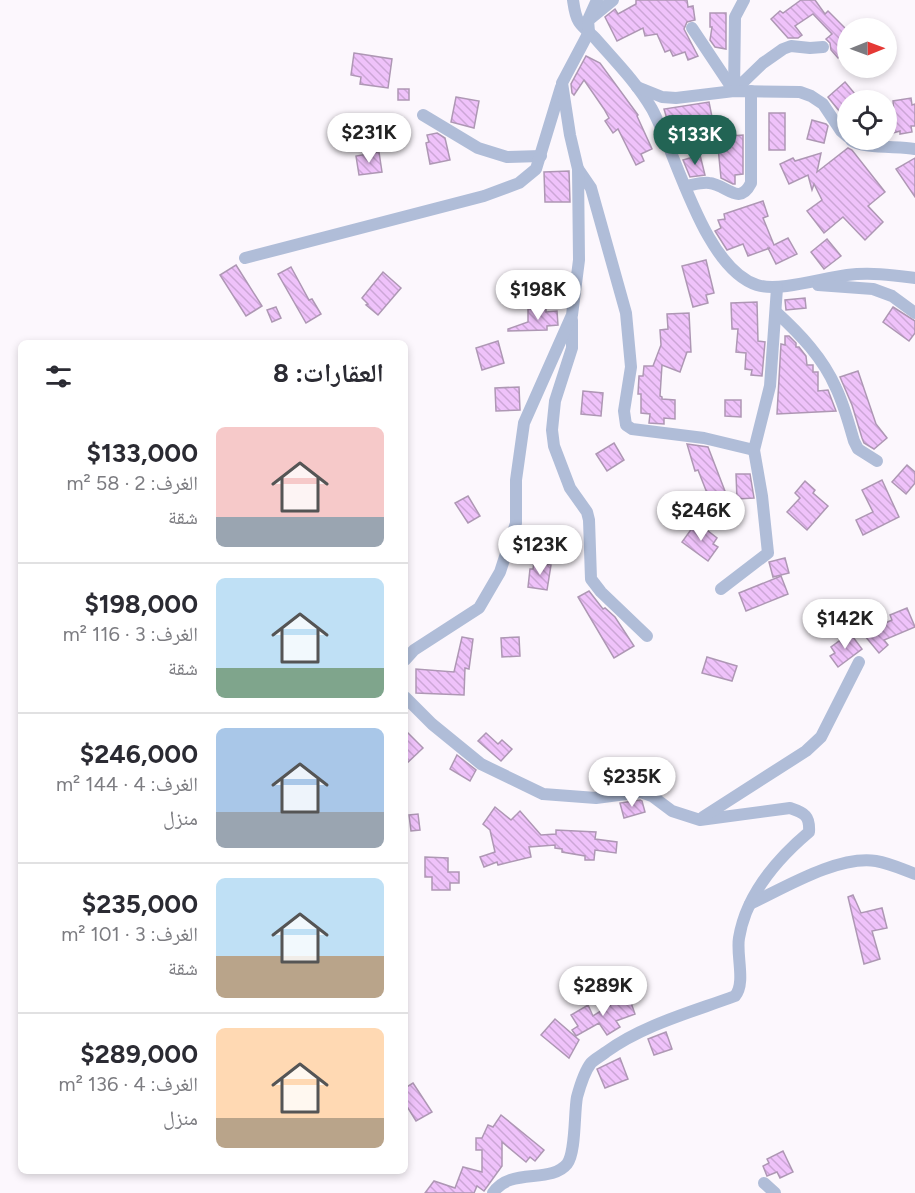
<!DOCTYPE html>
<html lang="ar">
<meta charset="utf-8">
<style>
:root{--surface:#fff;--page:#f7f7f7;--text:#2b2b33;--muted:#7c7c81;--line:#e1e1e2;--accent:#226454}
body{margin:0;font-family:Figtree,"Noto Naskh Arabic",sans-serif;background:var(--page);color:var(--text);direction:rtl;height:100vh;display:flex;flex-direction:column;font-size:22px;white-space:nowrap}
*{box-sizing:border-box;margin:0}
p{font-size:20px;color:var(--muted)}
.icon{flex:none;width:33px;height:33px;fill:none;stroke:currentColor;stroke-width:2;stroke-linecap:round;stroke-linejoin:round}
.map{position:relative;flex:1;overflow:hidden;direction:ltr}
.details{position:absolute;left:18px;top:340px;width:390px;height:834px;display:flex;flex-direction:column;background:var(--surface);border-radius:9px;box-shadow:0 3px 9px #0003;direction:rtl}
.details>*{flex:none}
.needle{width:39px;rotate:89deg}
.controls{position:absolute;left:837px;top:18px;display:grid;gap:12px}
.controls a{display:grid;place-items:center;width:60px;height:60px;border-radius:50%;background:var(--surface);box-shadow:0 3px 9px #0003;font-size:30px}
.price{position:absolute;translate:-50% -51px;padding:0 14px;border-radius:21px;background:#fff;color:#222;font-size:20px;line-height:39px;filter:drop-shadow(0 2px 3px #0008)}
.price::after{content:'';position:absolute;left:50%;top:36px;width:18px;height:14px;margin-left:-9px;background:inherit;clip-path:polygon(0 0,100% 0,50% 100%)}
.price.selected{background:var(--accent);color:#fff}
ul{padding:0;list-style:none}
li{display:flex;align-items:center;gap:18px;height:150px;padding:0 24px}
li+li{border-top:2px solid var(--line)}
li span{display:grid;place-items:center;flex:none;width:168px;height:120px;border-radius:9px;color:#555}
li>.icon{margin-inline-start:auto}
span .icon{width:72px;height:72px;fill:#fffc;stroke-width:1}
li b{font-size:26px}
h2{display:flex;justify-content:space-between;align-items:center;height:72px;padding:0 24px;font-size:26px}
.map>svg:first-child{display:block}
.building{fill:url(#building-back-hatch);stroke:#ae97b4;stroke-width:1.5}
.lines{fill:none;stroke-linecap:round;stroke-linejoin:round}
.minor{stroke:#b0bdd8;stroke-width:12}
</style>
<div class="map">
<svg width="915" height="1193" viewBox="0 0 915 1193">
<defs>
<pattern id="building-back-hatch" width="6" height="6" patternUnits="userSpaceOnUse" patternTransform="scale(1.5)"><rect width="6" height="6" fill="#efc2fa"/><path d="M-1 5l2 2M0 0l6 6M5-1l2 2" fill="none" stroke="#cca6d6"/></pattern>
</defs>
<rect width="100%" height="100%" fill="#fcf7fd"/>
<g class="building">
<polygon points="636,0 687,0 688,7 693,6 695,20 687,22 684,29 698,56 688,60 685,52 673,56 670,50 665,52 657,34 645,36 643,28 617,41 605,17 615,9 618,14 636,4"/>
<polygon points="801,0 815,0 825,14 828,11 848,31 848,49 838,58 831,50 830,43 826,39 832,34 813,14 795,26 802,35 798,38 788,38 771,19 780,11 783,13"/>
<polygon points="710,13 726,13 726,49 715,47 710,40 712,27 710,27"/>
<polygon points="354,53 392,59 388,88 360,84 361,77 351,75"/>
<polygon points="586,56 600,63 638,115 637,116 652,149 641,154 644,161 636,165 618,129 613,133 605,121 609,118 604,109 584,80 574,95 572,93 571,84"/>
<polygon points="845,82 860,100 848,100 848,109 840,112 828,97"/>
<rect x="398" y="89" width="11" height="11"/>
<polygon points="456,97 479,101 474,128 451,122"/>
<polygon points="911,98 912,105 915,104 915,126 911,126 912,132 900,134 900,131 886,135 886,125 895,123 893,101"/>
<polygon points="709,102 713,122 670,129 664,109"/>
<rect x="769" y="113" width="16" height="37"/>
<polygon points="812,120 826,124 828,126 824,143 807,139"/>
<polygon points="437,133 445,138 450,160 430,164 426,143 429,142 427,135"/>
<polygon points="743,135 743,174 735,175 735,184 733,184 721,178 717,137"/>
<polygon points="848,148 852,150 885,192 868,206 883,222 865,240 843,217 824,233 807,211 822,200 814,184 812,190 808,175 789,184 780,164 793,158 795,161 821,153 817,172"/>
<polygon points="379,152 382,172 359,175 356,156"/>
<polygon points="700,155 705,175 690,177 683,160"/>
<polygon points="915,158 915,197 896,169"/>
<polygon points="569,171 570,202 545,202 544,172"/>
<polygon points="763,201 768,216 763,218 774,245 788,238 797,254 776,264 768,248 770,248 748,256 743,244 727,250 715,231 721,228 718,220 725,219 724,214"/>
<polygon points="827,239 841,256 824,269 811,252"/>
<polygon points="706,260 714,293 706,295 708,303 693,307 682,266"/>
<polygon points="236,265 262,306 246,316 220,275"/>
<polygon points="291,267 309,300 312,299 321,314 306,323 278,274"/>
<polygon points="383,272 401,288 378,315 366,305 368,304 362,298"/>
<polygon points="805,298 806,308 786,310 785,300"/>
<polygon points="757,302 758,341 765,342 762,376 751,375 752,370 745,369 746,353 736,352 738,329 732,329 731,303"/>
<polygon points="276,307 281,318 272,322 267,310"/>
<polygon points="893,307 915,321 915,333 909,341 883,322"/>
<polygon points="546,308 546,312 557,311 558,325 547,326 547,330 508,331 508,329 528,322 528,309"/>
<polygon points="689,313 691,352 687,352 680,372 662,365 660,396 662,397 662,399 675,400 675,419 664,418 664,424 649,423 650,414 641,413 641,394 638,394 639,376 643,376 644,366 653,366 661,345 660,330 668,329 667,314"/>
<polygon points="785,336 789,336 796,343 796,347 799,347 806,356 807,365 813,365 813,372 818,372 818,391 828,390 836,411 777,414 781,344 785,345"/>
<polygon points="498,341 504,363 482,370 476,348"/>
<polygon points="858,371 876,424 887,438 874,449 864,443 862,438 852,405 840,377"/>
<polygon points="519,387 520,410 496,411 495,388"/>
<polygon points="583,391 603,393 601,416 581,414"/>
<polygon points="725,400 741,400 741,417 725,416"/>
<polygon points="614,443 624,460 607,471 596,454"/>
<polygon points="687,444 708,447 728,499 701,505 698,496 707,493 698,470 695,471"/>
<polygon points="907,465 915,472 915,483 906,494 892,482"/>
<polygon points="736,474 750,474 754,498 737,499"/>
<polygon points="882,480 899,517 863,535 856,520 873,512 862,490"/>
<polygon points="805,481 815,490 813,493 828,506 807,530 787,512 800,498 795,493"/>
<polygon points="468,496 480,516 468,523 455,503"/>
<polygon points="695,524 699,524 717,538 713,544 718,547 708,561 682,542"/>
<polygon points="785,558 789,573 773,577 769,562"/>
<polygon points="534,562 551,565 547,590 528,587 530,569 533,569"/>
<polygon points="781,576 788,594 746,611 739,593"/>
<polygon points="589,591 603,609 605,608 615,617 634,646 614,658 578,597"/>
<polygon points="907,608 915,627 884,640 888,645 879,653 865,636 876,627 892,620 890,615"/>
<polygon points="850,633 862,649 838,667 830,656 835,653 831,647"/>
<polygon points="462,637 473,639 469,669 465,668 464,695 416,693 416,669 454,672"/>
<polygon points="519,637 520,656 502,657 501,638"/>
<polygon points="707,657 737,666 732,681 702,673"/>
<polygon points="405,730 423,748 405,765"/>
<polygon points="486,733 498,744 502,740 512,749 501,761 478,741"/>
<polygon points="457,755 476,770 470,781 450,769"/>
<polygon points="640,800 642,801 645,812 624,818 620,803"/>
<polygon points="495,807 511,820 520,811 541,835 556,834 556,830 596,832 595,839 617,842 616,853 595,850 594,860 585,860 585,856 562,852 562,849 555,848 555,845 529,847 531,857 498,865 497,862 484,867 480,857 495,852 490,830 483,824"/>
<polygon points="418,814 420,830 411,831 409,815"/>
<polygon points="425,857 448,858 448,872 459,872 459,883 450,883 450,890 432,890 432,877 425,877"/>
<polygon points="853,895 861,913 882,908 887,928 872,931 880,959 864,964 848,897"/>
<polygon points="629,997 635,1014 616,1021 620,1027 607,1035 599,1023 576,1036 572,1030 578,1026 571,1015 588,1005 593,1016 615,1002"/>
<polygon points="555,1019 579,1040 569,1058 541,1035"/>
<polygon points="666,1032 672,1049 654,1055 648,1039"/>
<polygon points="620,1058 628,1079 605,1088 597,1069"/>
<polygon points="413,1083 432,1112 416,1121 408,1108 405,1110 405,1088"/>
<polygon points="501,1115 544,1150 535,1161 530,1157 526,1162 502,1142 502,1166 484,1191 477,1186 474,1193 425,1193 434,1181 455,1188 463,1167 482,1172 482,1150 476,1150 476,1138 482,1138 488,1125 493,1127"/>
<polygon points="783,1151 793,1172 780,1178 777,1172 767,1176 763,1166 769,1163 767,1159"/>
</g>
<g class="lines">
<g class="minor">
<path d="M573,0C574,7 575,16 579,22C583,28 590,33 595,38C615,61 637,83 652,109C677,155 704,268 757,285C779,292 823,278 847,275C870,272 892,275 915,278"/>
<polyline points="744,0 735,17 734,91 763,63 783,49 791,46 810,48 823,47"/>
<polyline points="591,18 613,0"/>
<polyline points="692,28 734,91"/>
<polyline points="637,87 662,97 676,98 734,91 800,92 811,96 823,104 841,131 848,137"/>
<polyline points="423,115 478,148 507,157 541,156"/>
<path d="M851,140C862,149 899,146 915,149"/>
<polyline points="578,169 591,188 626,313 631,367 624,411 626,425 632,429 704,438 754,450"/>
<path d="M685,186C692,185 702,182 709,183C726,184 739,207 751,183V91"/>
<polyline points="245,258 484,196 519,183 536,169 561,87"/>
<polyline points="818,285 873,289 892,296 915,313"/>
<path d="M776,312C800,334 823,358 836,388C844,405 849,424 854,441L858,449L877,461"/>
<polyline points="572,320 572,348 555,401 552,430 554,446 570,488 587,512 589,520 591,579 601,592 647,636"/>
<polyline points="721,589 768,553 762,496 754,450 770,386 777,288"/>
<polyline points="405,660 414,650 479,608 500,572 516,523 516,480 524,423 572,315 579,260 578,169 570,135 562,83 589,32 588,20 597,0"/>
<path d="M405,697L432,724L481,764L543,794L596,798L641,792L652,796L672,811L700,820L790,808C805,813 810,816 809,832C777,859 746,895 739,938C736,955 746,983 735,996C692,1012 643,1025 606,1052C601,1056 595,1059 591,1063C584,1072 580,1086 577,1097C574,1112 576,1153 567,1164C551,1184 509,1167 493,1193"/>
<polyline points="703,817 806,751 821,737 859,662"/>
<path d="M750,904C784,888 838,855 876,861C889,863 902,869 915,874"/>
<polyline points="764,1183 775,1193"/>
</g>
</g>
</svg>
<div class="controls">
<a><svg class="needle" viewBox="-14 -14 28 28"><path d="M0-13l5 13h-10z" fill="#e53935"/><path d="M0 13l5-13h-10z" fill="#7c7c81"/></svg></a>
<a><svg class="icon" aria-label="locate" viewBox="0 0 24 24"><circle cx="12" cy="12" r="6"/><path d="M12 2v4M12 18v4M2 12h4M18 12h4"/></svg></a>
</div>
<b class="price" style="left:369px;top:164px">$231K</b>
<b class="price selected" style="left:695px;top:166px">$133K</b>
<b class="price" style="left:538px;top:321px">$198K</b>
<b class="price" style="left:701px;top:542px">$246K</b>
<b class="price" style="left:540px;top:576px">$123K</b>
<b class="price" style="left:845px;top:650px">$142K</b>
<b class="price" style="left:632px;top:808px">$235K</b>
<b class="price" style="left:603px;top:1017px">$289K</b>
<section class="details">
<h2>العقارات: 8<svg class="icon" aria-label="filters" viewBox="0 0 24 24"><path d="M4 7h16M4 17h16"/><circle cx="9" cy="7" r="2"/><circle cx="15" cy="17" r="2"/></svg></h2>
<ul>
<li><span style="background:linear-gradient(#f6c9c9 75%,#9aa5b1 0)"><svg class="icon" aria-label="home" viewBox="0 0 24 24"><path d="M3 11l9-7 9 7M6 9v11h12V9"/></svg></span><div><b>$133,000</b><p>الغرف: 2 · 58 m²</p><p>شقة</p></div></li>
<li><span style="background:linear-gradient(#bfe0f5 75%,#7fa58c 0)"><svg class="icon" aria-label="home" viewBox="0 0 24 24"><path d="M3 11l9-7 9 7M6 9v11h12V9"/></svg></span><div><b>$198,000</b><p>الغرف: 3 · 116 m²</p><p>شقة</p></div></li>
<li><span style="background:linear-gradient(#a9c7e8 70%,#9aa5b1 0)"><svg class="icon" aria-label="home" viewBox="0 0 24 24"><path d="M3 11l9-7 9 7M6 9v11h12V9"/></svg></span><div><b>$246,000</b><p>الغرف: 4 · 144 m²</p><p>منزل</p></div></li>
<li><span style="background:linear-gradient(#bfe0f5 65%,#b9a48a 0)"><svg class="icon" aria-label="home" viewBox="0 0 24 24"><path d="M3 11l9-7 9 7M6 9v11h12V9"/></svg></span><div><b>$235,000</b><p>الغرف: 3 · 101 m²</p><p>شقة</p></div></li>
<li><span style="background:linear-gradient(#ffd9b3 75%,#b9a48a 0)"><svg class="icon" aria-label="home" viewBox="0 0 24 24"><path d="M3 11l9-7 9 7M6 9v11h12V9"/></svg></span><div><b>$289,000</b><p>الغرف: 4 · 136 m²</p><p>منزل</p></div></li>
</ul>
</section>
</div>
